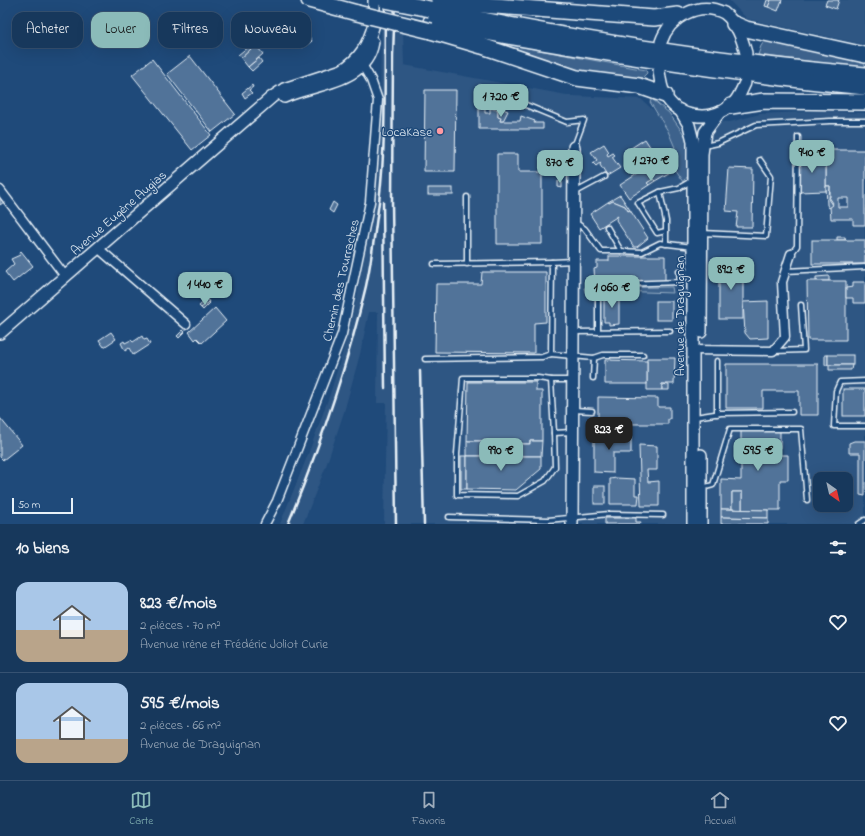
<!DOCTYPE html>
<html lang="fr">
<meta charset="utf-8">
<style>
:root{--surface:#17385c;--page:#203f62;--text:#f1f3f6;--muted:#9eacbb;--line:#365272;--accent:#8bbbb9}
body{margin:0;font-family:"Indie Flower",sans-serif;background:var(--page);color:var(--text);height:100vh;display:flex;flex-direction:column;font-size:15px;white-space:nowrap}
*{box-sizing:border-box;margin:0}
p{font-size:13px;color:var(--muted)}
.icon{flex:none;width:22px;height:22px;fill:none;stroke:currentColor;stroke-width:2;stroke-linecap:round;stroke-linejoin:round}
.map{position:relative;height:524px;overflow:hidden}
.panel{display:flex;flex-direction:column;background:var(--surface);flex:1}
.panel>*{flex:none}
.top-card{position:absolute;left:12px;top:12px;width:400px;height:36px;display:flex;gap:8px}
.needle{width:26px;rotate:146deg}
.controls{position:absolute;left:813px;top:472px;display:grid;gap:8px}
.controls a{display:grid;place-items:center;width:40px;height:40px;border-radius:8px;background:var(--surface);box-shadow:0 4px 16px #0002,0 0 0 1px var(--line);font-size:20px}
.scale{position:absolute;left:12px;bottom:10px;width:61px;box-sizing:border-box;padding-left:4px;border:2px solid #e8f1f8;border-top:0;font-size:11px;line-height:14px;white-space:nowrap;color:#e8f1f8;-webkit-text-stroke:3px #1f4a7a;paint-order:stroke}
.price{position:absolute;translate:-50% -34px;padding:0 9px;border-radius:8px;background:var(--accent);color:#111;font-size:13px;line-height:26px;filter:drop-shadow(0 1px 2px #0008)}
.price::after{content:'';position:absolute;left:50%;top:24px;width:12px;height:9px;margin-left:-6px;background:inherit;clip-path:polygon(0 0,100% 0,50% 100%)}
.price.selected{background:#222;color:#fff}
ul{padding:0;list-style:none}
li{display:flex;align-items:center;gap:12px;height:100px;padding:0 16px}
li+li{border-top:1px solid var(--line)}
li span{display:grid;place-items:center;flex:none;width:112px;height:80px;border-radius:12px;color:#555}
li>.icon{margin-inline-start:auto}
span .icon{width:48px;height:48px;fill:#fffc;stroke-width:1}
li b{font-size:17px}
h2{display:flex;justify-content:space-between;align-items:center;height:48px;padding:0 16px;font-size:17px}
.chip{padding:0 14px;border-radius:12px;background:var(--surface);box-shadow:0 4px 16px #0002,0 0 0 1px var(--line);font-size:14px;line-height:36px}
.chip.selected{background:var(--accent);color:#111}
.menu{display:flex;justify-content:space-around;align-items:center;height:56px;border-top:1px solid var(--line);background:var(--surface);font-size:11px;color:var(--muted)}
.menu a{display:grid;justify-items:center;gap:2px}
.menu .selected{color:var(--accent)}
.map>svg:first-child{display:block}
.built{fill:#2e5683;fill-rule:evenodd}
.green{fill:#3c628c;stroke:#92aac2}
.building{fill:#517399;stroke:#e8f1f8;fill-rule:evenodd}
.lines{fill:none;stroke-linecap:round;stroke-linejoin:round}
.lane-casing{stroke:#e8f1f8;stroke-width:7}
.street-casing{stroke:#e8f1f8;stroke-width:11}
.secondary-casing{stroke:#e8f1f8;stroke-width:14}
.highway-casing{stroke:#e8f1f8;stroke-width:18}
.lane{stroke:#1f4a7a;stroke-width:4}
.street{stroke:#1f4a7a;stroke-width:8}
.secondary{stroke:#1f4a7a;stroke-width:11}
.highway{stroke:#1f4a7a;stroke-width:15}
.rail{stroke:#e8f1f8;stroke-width:2.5}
.highway-bridge-casing{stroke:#e8f1f8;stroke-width:18;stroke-linecap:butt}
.highway-bridge{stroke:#1f4a7a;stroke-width:15}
.poi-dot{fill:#ff9aa2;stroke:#1f4a7a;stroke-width:1.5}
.labels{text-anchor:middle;stroke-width:3;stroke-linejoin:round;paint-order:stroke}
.poi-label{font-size:13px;fill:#e8f1f8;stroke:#1f4a7a;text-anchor:end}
.street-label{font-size:13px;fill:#e8f1f8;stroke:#1f4a7a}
</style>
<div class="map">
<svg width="865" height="524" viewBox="0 0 865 524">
<rect width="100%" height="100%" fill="#1f4a7a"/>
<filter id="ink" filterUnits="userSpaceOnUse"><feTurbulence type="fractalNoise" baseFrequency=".025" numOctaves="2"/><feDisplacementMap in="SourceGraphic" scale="8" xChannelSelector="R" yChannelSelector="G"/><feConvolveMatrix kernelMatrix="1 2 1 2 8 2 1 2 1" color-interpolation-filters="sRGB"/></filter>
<g filter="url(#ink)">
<g class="built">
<polygon points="729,0 865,0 865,45 747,19"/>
<path d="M381,24L403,30L404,65L572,96L641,99L663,119L730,122L760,114L824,111L865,113V524H384L386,403H377L378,312H369L360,354L344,412L326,466L303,524H280L309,452L330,394L346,341L358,292L374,192L380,135ZM820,479H846V505H820Z"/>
</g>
<g class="green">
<polygon points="766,39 865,61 865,68 758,55 761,46"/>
<path d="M485,40L646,70L647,73L642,78C600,86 527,54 485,40Z"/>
<polygon points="652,99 669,113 688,140 688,174 683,182 668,160 676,150 668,131 650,102"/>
<polygon points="672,287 673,293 616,291 616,293 603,293 602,290 594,290 594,295 586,294 584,288"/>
</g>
<g class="building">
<polygon points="767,0 771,0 768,7 765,6"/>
<polygon points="771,0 782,0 778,11 768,7"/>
<polygon points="827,0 839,0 836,9 825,5"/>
<polygon points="304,28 312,41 302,48 294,38 299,35 298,33"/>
<polygon points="297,32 299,35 294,38 292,35"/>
<polygon points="250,38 263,54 248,67 241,58 251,49 245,42"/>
<polygon points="249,46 251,49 241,58 238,55"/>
<polygon points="190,56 235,114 212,132 167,74"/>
<polygon points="259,58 262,62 252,71 248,67"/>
<polygon points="152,59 211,135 192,150 132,75"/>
<polygon points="252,85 253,87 249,90 252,93 245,98 242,93"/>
<polygon points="479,85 485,85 485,113 490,113 490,108 498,110 498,117 501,118 500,121 520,121 521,116 535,121 534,123 543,123 543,129 479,129"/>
<polygon points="425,90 456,90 455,172 424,172"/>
<polygon points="498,107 508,111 503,121 500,121 501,118 498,117"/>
<polygon points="645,139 656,156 650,160 651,161 638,167 634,160 631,162 625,152"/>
<polygon points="604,144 609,152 607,154 608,156 613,153 615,155 612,157 620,168 607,176 600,165 601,162 596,166 593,163 597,160 591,152"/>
<path d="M826,150H865V225H853V219H831L830,207L833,203L829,197H830V186H826ZM838,198H848V207H838Z"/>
<polygon points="497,154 518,154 518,172 542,172 542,244 497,244"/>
<polygon points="663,157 672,171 655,181 653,179 647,183 649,185 629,198 620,185"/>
<polygon points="826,157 826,191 799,192 799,158"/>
<polygon points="729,168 753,169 752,227 736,227 738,212 726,211"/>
<polygon points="653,179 655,181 649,185 647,183"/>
<polygon points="558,181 562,181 562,188 558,187"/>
<polygon points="826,186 830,186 829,199 833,205 829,208 827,205"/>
<rect x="428" y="188" width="25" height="7"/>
<polygon points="620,195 630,210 628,211 625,206 613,201 609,203 608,202"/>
<polygon points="0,197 4,202 0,205"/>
<polygon points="613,201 625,206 628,211 630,210 648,238 637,247 634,247 616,220 618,216 599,228 590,214 608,202 609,203"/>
<polygon points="333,202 337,205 333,213 329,210"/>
<polygon points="837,237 845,237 846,240 837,240"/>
<rect x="812" y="240" width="53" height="24"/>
<polygon points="21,251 33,266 13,282 5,272 14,264 11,259 20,255 19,253"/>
<polygon points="609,256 665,256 665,281 608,280 609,283 595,282 594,269 597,268 597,261 609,261"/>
<rect x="719" y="263" width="24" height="56"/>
<polygon points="482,272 546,272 546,322 534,323 534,353 435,352 436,284 481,284"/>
<polygon points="829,276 829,281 816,281 816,277"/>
<polygon points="807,281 846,281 846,340 808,340"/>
<polygon points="853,282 865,282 865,303 853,303 853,298 846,298 846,288 853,287"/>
<polygon points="604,294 619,294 619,324 609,325 609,322 604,322"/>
<polygon points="207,299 209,302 201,308 199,306"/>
<rect x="656" y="301" width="16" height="19"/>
<polygon points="768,301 768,338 750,339 745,333 743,302"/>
<polygon points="209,302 210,303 203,310 201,308"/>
<polygon points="215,308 226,321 202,343 197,338 195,340 189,332"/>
<polygon points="183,330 185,332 179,338 177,336"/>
<polygon points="111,332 116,339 104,347 99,340"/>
<polygon points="142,336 144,340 147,339 150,344 133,355 129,348 125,351 121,343 124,341 125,343 131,340 133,342"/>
<rect x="825" y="355" width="3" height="10"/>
<rect x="828" y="355" width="25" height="10"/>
<polygon points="647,358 675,358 674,384 662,384 662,390 647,390"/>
<polygon points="605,360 647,361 647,384 605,384"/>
<polygon points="726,364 818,364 818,415 799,415 799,391 763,391 763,408 726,408"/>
<polygon points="829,365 852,365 851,370 829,370"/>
<polygon points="468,382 536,382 536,391 542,391 542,441 530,441 530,444 495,444 495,441 467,441"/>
<polygon points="662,384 669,385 669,390 662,390"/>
<rect x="843" y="389" width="22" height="27"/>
<polygon points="598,397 658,398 658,407 670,407 670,419 668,419 668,424 598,424"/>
<polygon points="0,418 22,445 3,460 0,457"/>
<polygon points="741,430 780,430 780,455 788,455 788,480 780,480 780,510 742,510 742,492 732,492 732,509 721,509 721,479 741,480"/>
<polygon points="594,435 631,435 631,453 613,453 613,473 594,472"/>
<polygon points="467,441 495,441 495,444 530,444 530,441 542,441 541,456 467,456"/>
<polygon points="854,441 865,441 865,496 860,495 860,453 849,453 849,443"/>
<polygon points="639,445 657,446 657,470 647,470 648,482 659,481 659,506 641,506"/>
<rect x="461" y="456" width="6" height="33"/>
<polygon points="467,456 541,456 541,469 516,490 467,489"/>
<polygon points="616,478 635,479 635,495 639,495 638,504 610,504 610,479"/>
<rect x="594" y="486" width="11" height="18"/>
<polygon points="732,492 742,492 742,510 732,509"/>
<polygon points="721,509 768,510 768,518 721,517"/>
<polygon points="721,517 768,518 768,524 721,524"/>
<polygon points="605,518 636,518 636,522 641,522 640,524 605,524"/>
</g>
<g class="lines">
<defs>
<g id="lane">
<polyline points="497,93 567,122 584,120 574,147"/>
<polyline points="704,146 718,143 756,125 830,121 865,121"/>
<polyline points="576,192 604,177"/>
<polyline points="660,192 638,203 657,233 666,231"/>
<polyline points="576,223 585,229 601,251 621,251"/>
<polyline points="607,227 621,251 642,252 660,243 693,247"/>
<polyline points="702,233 766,236 771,176 760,160"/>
<polyline points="666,244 666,221 660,192 679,188 691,181"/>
<polyline points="791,254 797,246 798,137"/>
<polyline points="573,261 552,262 551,354 594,358 593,378"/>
<polyline points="434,264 552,262"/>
<polyline points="467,264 467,197"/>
<polyline points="786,271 865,267"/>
<polyline points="593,285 680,282 679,271 692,272"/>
<polyline points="598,291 598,332"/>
<polyline points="574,332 670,331"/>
<polyline points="774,351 804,350 801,305"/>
<polyline points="594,358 603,355 643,355"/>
<polyline points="425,359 542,357 551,354"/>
<polyline points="551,380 538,378 463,378 457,454 457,495 518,496 545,481 555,467 554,433"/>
<polyline points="865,381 840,382 836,391 834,426 865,426"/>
<polyline points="574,410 592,411"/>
<polyline points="717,414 717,361"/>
<polyline points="695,417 721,413 792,412"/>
<polyline points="571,432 554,433 551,380 572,380"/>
<polyline points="702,488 713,485 730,429 801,429 807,500"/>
<polyline points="449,517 548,520 609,514 663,515"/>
<polyline points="859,524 865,520"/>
</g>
<g id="street">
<polyline points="0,190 65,276"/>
<polyline points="98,248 186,324"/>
<polyline points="693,350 773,351 785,337 782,282 791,254"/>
<polyline points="265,524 277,501 342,334 370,202 378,100 371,80 360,61"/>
</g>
<g id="secondary">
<polyline points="374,23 374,0"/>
<path d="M661,42C669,18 698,0 724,13C737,23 742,38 746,53"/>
<path d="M659,71C660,79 661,88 665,95C678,119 710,122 730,106C738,101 741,91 745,83"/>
<path d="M284,97C315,83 366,84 373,42"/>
<polyline points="680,110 689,125 693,141 693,524"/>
<polyline points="701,332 702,154 705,132 719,113"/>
<path d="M0,333L272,97L284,89L342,70C360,59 368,45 374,24"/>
<polyline points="701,455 701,524"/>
<polyline points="572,524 574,147"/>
</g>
<g id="highway">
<polyline points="309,0 357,13"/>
<polyline points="430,1 654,18 678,15"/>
<path d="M430,9C573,40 720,62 865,75"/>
<path d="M431,22C575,49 719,73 865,87"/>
<polyline points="734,24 746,29 865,55"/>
<polyline points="431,31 482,46 577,78 639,86 665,95"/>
<polyline points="731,106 764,101 865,102"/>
</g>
</defs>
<use href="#lane" class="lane-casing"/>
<use href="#street" class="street-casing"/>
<use href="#secondary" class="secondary-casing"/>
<use href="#highway" class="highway-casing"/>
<use href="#lane" class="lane"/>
<use href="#street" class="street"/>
<use href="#secondary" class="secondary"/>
<use href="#highway" class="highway"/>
<g class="rail">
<polyline points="395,0 393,55 392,200 396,524"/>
<polyline points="383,202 385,388"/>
<polyline points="420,371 424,524"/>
<path d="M288,524C320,446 347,367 366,286C372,259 375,230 379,202C387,138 384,65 385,0"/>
</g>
<defs>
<g id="highway-bridge">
<polyline points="385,0 430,9"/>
<polyline points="357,13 431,31"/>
</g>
</defs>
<use href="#highway-bridge" class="highway-bridge-casing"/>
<use href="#highway-bridge" class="highway-bridge"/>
</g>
</g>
<circle class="poi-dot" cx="440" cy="131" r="4"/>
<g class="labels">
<g class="poi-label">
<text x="432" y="136">LocaKase</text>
</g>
<g class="street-label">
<text transform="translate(118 212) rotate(-41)" y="5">Avenue Eugène Augias</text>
<text transform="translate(340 280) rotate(-77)" y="5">Chemin des Tourraches</text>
<text transform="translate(679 316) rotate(-90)" y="5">Avenue de Draguignan</text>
</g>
</g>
</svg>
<div class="controls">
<a><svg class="needle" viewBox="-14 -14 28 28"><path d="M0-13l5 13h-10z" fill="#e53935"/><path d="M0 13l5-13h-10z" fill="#9eacbb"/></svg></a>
</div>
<div class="scale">50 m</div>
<b class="price" style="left:501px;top:118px">1 720 €</b>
<b class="price" style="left:812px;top:174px">940 €</b>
<b class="price" style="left:651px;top:182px">1 270 €</b>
<b class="price" style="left:560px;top:184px">870 €</b>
<b class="price" style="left:731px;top:291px">892 €</b>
<b class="price" style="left:205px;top:306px">1 440 €</b>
<b class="price" style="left:612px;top:309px">1 060 €</b>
<b class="price selected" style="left:609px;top:451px">823 €</b>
<b class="price" style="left:501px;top:472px">990 €</b>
<b class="price" style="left:758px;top:472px">595 €</b>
<div class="top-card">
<a class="chip">Acheter</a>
<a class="chip selected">Louer</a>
<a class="chip">Filtres</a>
<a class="chip">Nouveau</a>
</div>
</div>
<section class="panel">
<h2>10 biens<svg class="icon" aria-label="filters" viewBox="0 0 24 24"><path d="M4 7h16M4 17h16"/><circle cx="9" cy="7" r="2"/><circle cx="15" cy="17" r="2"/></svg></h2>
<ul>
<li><span style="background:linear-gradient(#a9c7e8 60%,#b9a48a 0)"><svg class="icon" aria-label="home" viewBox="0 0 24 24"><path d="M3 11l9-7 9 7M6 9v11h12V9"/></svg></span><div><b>823 €/mois</b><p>2 pièces · 70 m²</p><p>Avenue Irène et Frédéric Joliot Curie</p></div><svg class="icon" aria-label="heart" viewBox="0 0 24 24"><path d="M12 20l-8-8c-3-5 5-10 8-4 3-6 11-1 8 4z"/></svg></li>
<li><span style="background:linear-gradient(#a9c7e8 70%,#b9a48a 0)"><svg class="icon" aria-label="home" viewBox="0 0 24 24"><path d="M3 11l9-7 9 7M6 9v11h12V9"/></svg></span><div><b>595 €/mois</b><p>2 pièces · 66 m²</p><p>Avenue de Draguignan</p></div><svg class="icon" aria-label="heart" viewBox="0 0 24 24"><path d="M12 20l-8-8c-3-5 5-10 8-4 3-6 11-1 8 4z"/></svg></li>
</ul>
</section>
<nav class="menu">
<a class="selected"><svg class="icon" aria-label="map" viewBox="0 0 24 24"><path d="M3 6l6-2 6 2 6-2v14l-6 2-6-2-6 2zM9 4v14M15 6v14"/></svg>Carte</a>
<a><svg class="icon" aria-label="saved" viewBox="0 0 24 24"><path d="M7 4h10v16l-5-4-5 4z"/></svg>Favoris</a>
<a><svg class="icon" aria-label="home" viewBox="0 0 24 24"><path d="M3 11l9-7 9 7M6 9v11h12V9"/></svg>Accueil</a>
</nav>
